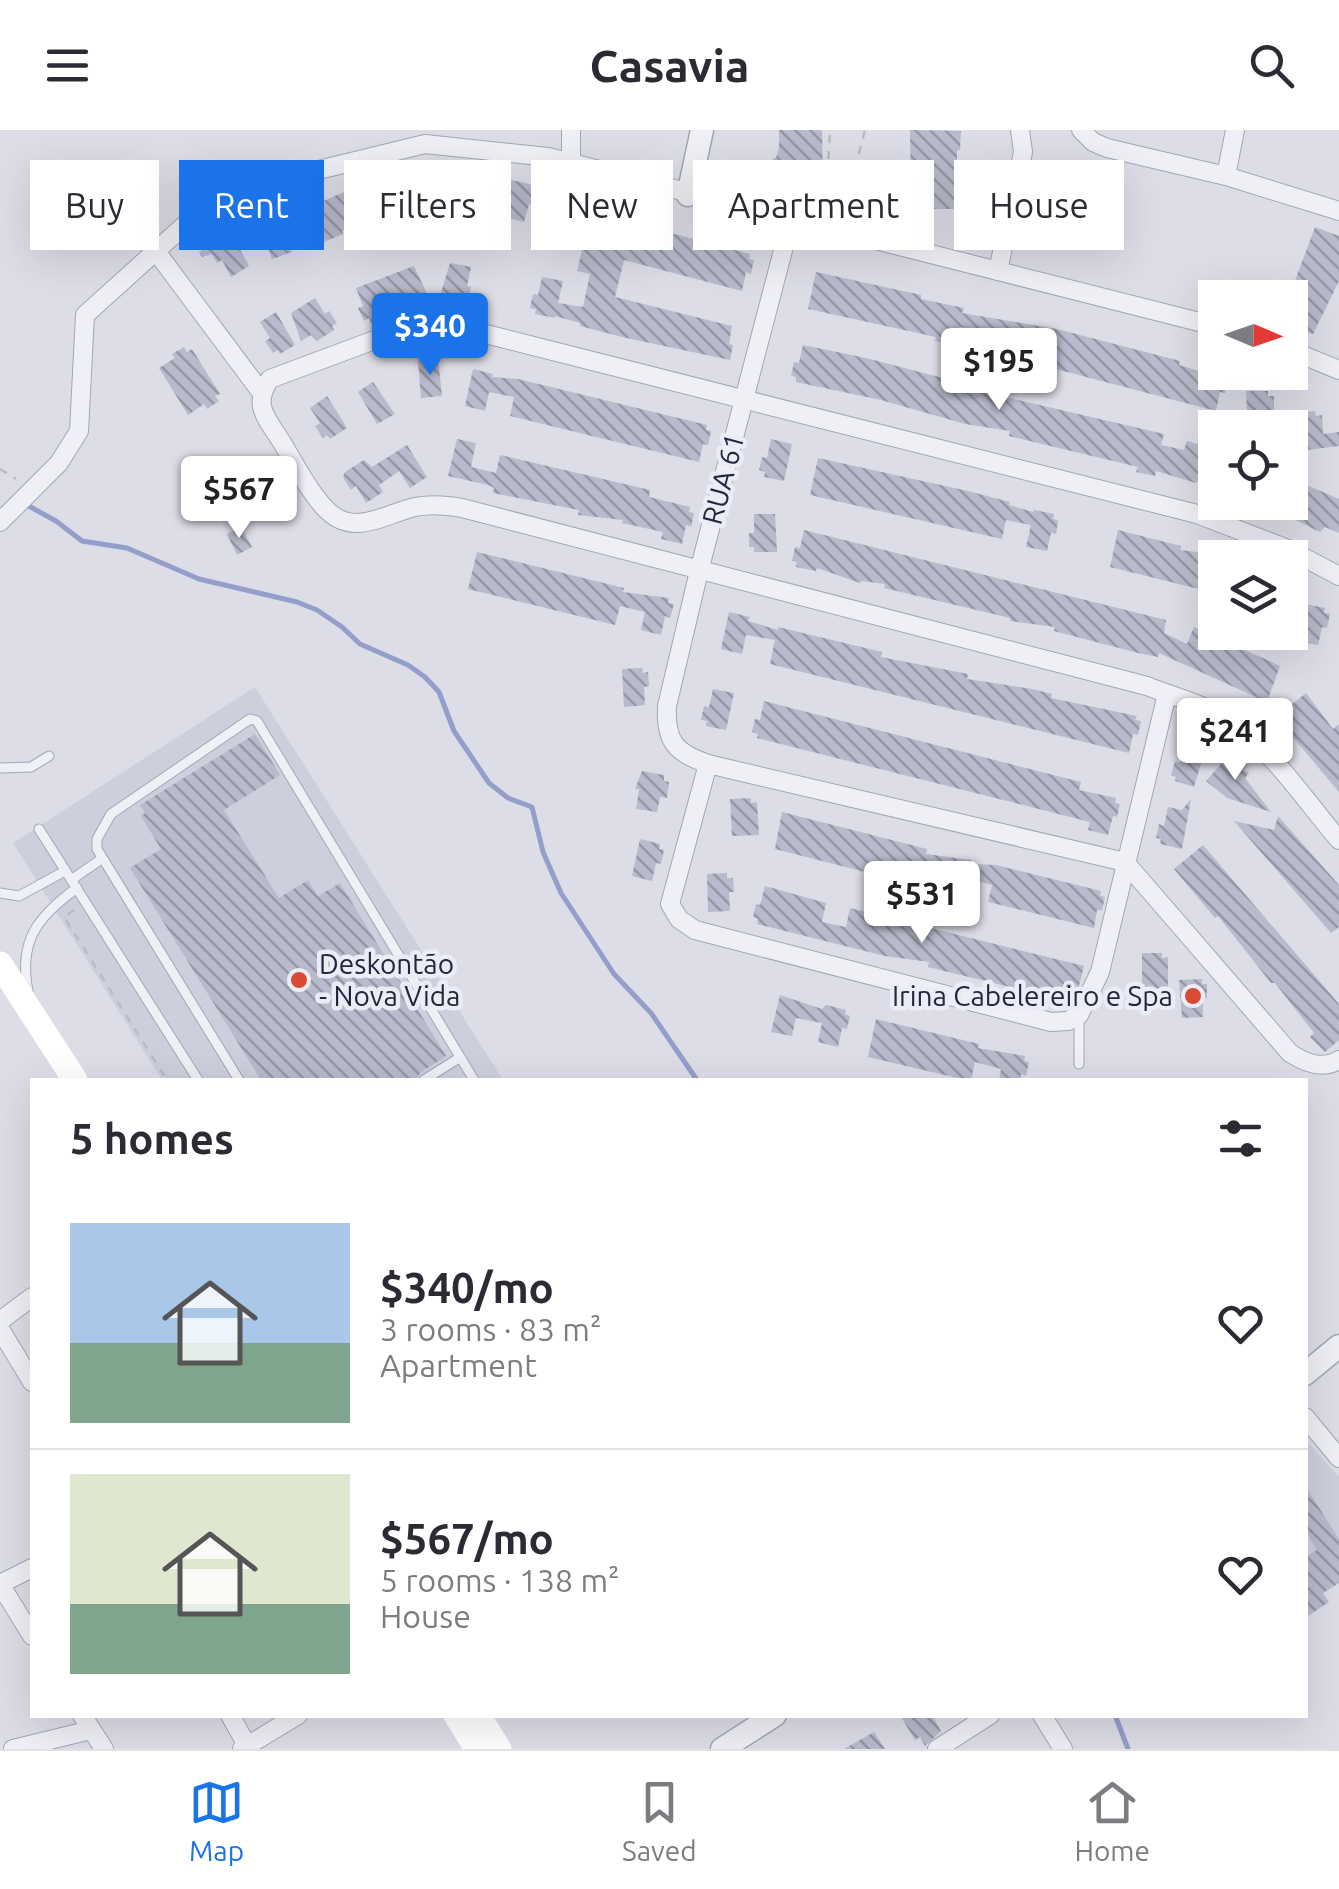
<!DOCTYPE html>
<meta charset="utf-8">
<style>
:root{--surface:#fff;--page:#f2f2f3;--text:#2b2b33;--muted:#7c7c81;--line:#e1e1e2;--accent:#1a73e8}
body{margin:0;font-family:Ubuntu,sans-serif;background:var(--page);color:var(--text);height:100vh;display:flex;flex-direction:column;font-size:38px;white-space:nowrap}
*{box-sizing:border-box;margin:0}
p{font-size:32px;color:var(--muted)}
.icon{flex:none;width:55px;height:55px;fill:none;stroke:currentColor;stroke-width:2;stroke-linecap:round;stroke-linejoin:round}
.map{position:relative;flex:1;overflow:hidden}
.sheet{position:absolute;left:30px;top:948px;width:1278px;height:640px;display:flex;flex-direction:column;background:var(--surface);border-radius:0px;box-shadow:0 10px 40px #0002}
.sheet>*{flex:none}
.guide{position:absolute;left:30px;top:30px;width:1280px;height:90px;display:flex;gap:20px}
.needle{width:65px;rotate:92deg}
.buttons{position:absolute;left:1198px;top:150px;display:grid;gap:20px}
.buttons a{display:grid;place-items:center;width:110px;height:110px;border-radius:0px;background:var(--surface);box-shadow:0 10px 40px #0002;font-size:50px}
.price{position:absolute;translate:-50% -85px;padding:0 22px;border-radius:10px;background:#fff;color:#222;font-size:32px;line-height:65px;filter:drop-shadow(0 2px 5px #0008)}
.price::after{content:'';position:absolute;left:50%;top:60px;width:30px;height:22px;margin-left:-15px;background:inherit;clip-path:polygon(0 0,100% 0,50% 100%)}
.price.on{background:var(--accent);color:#fff}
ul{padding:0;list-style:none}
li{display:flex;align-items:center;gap:30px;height:250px;padding:0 40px}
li+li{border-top:2px solid var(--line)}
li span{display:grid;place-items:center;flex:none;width:280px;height:200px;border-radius:0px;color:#555}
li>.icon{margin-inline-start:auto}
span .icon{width:120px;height:120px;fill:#fffc;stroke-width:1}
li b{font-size:42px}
h2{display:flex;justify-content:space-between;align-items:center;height:120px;padding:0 40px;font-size:42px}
.pill{padding:0 35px;border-radius:0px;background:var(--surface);box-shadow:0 10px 40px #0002;font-size:35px;line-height:90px}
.pill.on{background:var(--accent);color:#fff}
header{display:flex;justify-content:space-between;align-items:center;height:130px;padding:0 40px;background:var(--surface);font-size:45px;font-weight:700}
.tab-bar{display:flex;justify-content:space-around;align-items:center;height:140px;border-top:2px solid var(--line);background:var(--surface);font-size:28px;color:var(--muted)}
.tab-bar a{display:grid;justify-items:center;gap:5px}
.tab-bar .on{color:var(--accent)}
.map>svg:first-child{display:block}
.built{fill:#cecfdd}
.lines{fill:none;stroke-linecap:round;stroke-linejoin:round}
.stream{stroke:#939ecb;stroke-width:5}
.building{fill:url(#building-back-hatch)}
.service-casing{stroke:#a5a6b5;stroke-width:11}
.minor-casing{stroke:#a5a6b5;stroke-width:20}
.tertiary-casing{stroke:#a5a6b5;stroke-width:25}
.path{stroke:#babbc6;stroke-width:2.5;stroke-dasharray:8 8;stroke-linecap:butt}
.service{stroke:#efeff6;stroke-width:9}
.minor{stroke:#efeff6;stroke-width:18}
.tertiary{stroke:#efeff6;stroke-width:22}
.secondary{stroke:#fff;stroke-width:25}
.poi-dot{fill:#d94b34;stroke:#ebecf5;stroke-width:4}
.labels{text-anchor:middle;stroke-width:9;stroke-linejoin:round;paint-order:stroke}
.street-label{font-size:28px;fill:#24263f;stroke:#ebecf5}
.poi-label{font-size:28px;fill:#24263f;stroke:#ebecf5;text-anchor:start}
</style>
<header><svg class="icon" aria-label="menu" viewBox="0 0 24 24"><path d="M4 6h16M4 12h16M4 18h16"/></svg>Casavia<svg class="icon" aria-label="search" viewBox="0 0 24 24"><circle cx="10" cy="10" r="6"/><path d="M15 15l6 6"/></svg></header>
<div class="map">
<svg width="1339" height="1619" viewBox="0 0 1339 1619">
<defs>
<pattern id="building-back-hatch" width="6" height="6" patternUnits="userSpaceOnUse" patternTransform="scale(2.5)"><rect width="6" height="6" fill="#b9bacb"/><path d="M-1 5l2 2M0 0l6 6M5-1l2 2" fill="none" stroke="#9697a6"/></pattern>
</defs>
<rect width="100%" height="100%" fill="#dcdde7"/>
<g class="built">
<polygon points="255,557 503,950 162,950 13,713"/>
<polygon points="1305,1309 1339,1347 1339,1449 1305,1474"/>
</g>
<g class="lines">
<g class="stream">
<polyline points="25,374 56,391 82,411 127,418 199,449 297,472 317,480 342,497 360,514 408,535 425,547 439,562 454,601 489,653 508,668 532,677 543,722 561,763 614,844 651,883 697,950"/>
<polyline points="1115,1585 1128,1619"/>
</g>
</g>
<g class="building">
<polygon points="779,0 822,0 823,51 820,51 819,56 777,55 777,47 772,47 773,28 776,28 779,17"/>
<polygon points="910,0 961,1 960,20 957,20 957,74 954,74 954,79 911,79 912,71 907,71 908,52 911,52"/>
<polygon points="416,37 430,72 410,80 403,63 398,65 393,52 398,50 396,45"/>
<polygon points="472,41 533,55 532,60 537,61 534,75 529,74 524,92 463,78"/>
<polygon points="364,53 366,57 371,55 376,68 371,70 378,88 342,101 343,104 324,112 316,94 285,104 292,122 272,129 259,93 278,86 280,91 285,89 286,92 312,81 310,77"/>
<polygon points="595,70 637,81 633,93 750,124 749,129 754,130 751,144 746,142 742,161 624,130 615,167 732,196 729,214 733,215 730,230 622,207 580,196 580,193 555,186 555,188 535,184 536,179 530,178 533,164 538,165 542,147 563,151 558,173 583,177 590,144 577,141 582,120 554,113 563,76 592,83"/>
<polygon points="1315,97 1339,106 1339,151 1313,204 1290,196 1290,164"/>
<polygon points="231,103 249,136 231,147 222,130 217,133 212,124 202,127 199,122"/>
<polygon points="450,133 471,137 467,156 471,157 468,171 463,170 462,174 439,169"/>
<polygon points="414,136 430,170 371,193 369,188 364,191 358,178 363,176 356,158"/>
<polygon points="816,142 921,165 921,169 964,178 962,183 1057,199 1180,231 1179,235 1203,242 1203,239 1223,243 1222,248 1228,250 1225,263 1220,262 1216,281 1029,232 1033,213 1008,209 1004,227 983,222 988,202 960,197 956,215 935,211 936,207 808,179"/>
<polygon points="315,168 325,184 329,181 337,193 332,196 334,200 317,211 311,205 301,211 291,183"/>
<polygon points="276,182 295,215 280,224 278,220 273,223 265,211 270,208 260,192"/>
<polygon points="803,215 866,228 993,261 992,264 1164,304 1161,315 1184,320 1187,311 1208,317 1202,347 1196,353 1156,341 1155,346 1136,342 1138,337 1009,306 1010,301 965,294 881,270 796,252 796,247 791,246 794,232 799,233"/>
<polygon points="184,217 187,222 192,219 220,264 215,266 219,271 207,279 204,274 188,285 159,238 175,228 172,224"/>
<polygon points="438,228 442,266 421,268 418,230"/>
<polygon points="473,239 493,244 492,247 518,249 707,295 706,300 711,301 708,315 703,314 699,332 510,286 514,267 489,262 485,281 465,276"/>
<polygon points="373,252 395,284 377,294 358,262"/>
<polygon points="1246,261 1268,261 1268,266 1274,266 1274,280 1269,280 1269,298 1248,298"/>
<polygon points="327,266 347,298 330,309 327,305 323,308 315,296 320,293 310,278"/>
<polygon points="1315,281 1316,286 1322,285 1323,304 1339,302 1339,316 1299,321 1293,283"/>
<polygon points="457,309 476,313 471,337 496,343 500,325 650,360 649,367 690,377 689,382 694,383 691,397 686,395 682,414 661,409 663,402 622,393 623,390 578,385 579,380 493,363 494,358 488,355 448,346"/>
<polygon points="771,309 792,314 784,351 764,347 765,342 759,340 762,327 767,328"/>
<polygon points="407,315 427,347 410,358 399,341 379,355 383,362 366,373 356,356 351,360 343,347 345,342 364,330 372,337"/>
<polygon points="818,328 968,361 1010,372 1009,375 1033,382 1034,380 1054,384 1053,389 1058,390 1056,404 1051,403 1047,421 1026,417 1031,395 1006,390 1002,409 810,365"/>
<polygon points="1290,348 1339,369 1339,403 1325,397 1320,402 1258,372 1290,372"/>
<polygon points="754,384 775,384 777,422 754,422 754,417 749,417 749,403 754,403"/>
<polygon points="241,397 252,417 237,425 227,404"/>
<polygon points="804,400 1166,490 1164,503 1187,514 1194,497 1280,536 1267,572 1159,523 1158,527 1138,523 1054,501 1055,497 1010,491 1010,488 884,458 885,454 861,451 860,453 817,438 816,441 796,437 797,432 792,431 795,417 800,418"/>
<polygon points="1118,400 1181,416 1180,420 1215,424 1215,463 1110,437"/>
<polygon points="477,422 624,458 623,462 669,468 668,473 674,474 670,488 665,486 661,505 641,500 645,482 620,476 615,495 468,459"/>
<polygon points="1305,474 1325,478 1324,483 1330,484 1327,498 1322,497 1318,515 1297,511"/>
<polygon points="729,482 750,487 748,491 778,500 778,497 882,522 881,527 968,544 967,549 1032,559 1052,564 1051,568 1137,586 1135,590 1141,591 1138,605 1133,604 1129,623 770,534 775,510 746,505 742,524 721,519"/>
<polygon points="642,538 643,543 648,542 649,556 644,557 645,575 624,577 622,539"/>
<polygon points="713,559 734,563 726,600 706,596 707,591 701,590 704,576 709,577"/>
<polygon points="1306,563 1333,599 1339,594 1339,662 1276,587"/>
<polygon points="764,571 1081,652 1079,660 1116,668 1115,673 1120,674 1117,687 1113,686 1108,705 1088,700 1090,692 757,608 758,604 752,602 755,589 760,590"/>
<polygon points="255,604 280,645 224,680 279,768 308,750 318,766 340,753 446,926 420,943 416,950 261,950 130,738 161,719 141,686 145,683 140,675"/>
<polygon points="1185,615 1205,621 1194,657 1175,651 1176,647 1171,645 1175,631 1180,633"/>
<polygon points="1231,623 1247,636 1244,640 1249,643 1245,648 1271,682 1227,668 1206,651"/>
<polygon points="642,641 664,645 664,651 669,652 667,668 660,667 657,682 636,679 639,659 635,659"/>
<polygon points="751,668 751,673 757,672 759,705 732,706 730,669"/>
<polygon points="1191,669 1182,719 1160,714 1161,709 1156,708 1159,694 1164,696 1168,677 1182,680"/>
<polygon points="782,682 927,719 926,724 971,730 970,734 996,735 1101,761 1100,766 1105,767 1102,780 1097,780 1094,798 988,772 992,755 967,748 963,767 775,719"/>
<polygon points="1278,686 1339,755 1339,797 1331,803 1234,691 1274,700"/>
<polygon points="640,709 660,714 659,719 664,720 661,734 656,733 652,751 632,746"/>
<polygon points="1203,715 1339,874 1339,910 1325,922 1310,907 1314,903 1275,853 1271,853 1218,786 1215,788 1174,739"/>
<polygon points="727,743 727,748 733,748 734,762 729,762 730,781 708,782 707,744"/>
<polygon points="765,756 826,773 822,792 846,797 850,778 1084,836 1079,856 1072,872 928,837 929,832 885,826 757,794 758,789 753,787 756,774 760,775"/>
<polygon points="1142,823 1162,823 1162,828 1168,827 1168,860 1142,861"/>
<polygon points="1202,849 1202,854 1207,854 1207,868 1203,868 1203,887 1182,888 1179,850"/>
<polygon points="780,865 822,879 826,875 846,880 845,884 850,886 847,899 842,898 838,917 818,912 822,893 796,888 792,906 771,902"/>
<polygon points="876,889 979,914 978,918 1025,926 1024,931 1029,932 1026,946 1021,944 1020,950 999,950 1001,939 975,932 971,950 966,950 868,927"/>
<polygon points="1305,1356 1339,1409 1339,1453 1323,1463 1329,1472 1305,1488 1305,1428 1317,1420 1305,1400"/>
<polygon points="900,1585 932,1585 941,1601 925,1616 920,1607 915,1610"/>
<polygon points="874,1602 885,1619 844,1619"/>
</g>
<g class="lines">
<defs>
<g id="service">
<polyline points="0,638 31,637 49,626"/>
<polyline points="39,699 198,950"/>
<polyline points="71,750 100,730"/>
<polyline points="0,763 19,766 65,741"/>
<path d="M28,861C18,811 38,786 77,758"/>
<polyline points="1079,934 1079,885"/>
<polyline points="239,950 97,719 97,709 111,684 250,589 257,591 474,950"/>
<polyline points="424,950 459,928"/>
</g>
<g id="minor">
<polyline points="1081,0 1093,12 1107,18 1226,46 1339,81"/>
<polyline points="571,34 571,0"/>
<polyline points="1226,46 1235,0"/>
<path d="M791,90L699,441L667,576C665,612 676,623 708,634L1125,732L1290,923C1305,933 1322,940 1339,930"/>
<polyline points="155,120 261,262"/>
<polyline points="998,141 1023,22 1020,0"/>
<polyline points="1290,220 1339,240"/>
<polyline points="0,392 59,333 79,301 85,185 188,92 257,55 425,14 548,27 1215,196"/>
<path d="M1339,446L1288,419L1197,384L458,197L412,196L270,249C252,275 266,287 281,311C294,332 306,357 323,376C351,409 382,385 415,377C431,374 445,375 462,378L1147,556C1171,566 1198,572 1220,585C1268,613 1303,668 1339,710"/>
<polyline points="708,634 670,774 679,789 695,800 1051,892 1068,891 1079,885 1100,842 1167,564"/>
<polyline points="0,1191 32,1167"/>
<polyline points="0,1199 32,1252"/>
<polyline points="1305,1287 1339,1328"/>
<polyline points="0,1454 32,1506"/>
<polyline points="0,1454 32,1438"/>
<polyline points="82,1585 104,1619"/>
<polyline points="230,1585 249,1619"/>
<polyline points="1042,1585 1063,1619"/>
<polyline points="13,1619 91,1600"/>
<polyline points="242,1619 298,1585"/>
<polyline points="937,1619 990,1585"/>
</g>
<g id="tertiary">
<polyline points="688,65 702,0"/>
<polyline points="1305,1244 1339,1216"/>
<polyline points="722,1619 775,1585"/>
</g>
</defs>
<use href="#service" class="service-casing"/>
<use href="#minor" class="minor-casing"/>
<use href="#tertiary" class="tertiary-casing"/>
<g class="path">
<polyline points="826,77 830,0"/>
<polyline points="843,86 865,0"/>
<polyline points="0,339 16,349"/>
<polyline points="74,780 64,787 167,950"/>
</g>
<use href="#service" class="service"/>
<use href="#minor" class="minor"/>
<use href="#tertiary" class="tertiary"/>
<g class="secondary">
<polyline points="0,834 75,950"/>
<polyline points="456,1585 477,1619"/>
<polyline points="478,1585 499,1619"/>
</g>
</g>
<g class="poi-dot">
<circle cx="299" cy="850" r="10"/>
<circle cx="1193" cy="866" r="10"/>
</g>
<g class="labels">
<g class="street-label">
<text transform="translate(723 349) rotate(-75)" y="10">RUA 61</text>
</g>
<g class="poi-label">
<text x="319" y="844">Deskontão<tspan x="319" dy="32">- Nova Vida</tspan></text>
<text x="1173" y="876" text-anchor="end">Irina Cabelereiro e Spa</text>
</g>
</g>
</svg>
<div class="buttons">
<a><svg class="needle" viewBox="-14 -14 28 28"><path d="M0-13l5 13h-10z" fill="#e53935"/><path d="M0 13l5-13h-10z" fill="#7c7c81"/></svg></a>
<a><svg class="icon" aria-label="locate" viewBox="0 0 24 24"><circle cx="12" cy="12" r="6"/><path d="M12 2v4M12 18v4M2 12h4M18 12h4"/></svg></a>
<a><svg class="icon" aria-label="layers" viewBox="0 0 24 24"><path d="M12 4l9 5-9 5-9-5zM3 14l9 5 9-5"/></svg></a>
</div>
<b class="price on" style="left:430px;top:248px">$340</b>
<b class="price" style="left:999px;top:283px">$195</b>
<b class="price" style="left:239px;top:411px">$567</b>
<b class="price" style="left:1235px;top:653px">$241</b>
<b class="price" style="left:922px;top:816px">$531</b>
<div class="guide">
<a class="pill">Buy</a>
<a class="pill on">Rent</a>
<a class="pill">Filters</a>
<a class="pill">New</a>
<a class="pill">Apartment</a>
<a class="pill">House</a>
</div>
<section class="sheet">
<h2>5 homes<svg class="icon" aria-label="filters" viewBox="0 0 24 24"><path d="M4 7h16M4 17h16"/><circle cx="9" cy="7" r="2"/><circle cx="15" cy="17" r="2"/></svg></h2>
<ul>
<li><span style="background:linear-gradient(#a9c7e8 60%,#7fa58c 0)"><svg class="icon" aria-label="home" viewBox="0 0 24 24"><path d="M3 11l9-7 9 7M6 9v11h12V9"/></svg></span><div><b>$340/mo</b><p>3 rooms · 83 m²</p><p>Apartment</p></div><svg class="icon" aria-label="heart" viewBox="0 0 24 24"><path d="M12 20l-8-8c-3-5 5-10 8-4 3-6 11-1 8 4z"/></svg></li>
<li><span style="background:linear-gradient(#dfe7d0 65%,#7fa58c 0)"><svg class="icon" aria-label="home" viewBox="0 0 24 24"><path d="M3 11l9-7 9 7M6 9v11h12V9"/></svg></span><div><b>$567/mo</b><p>5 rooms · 138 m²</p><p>House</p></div><svg class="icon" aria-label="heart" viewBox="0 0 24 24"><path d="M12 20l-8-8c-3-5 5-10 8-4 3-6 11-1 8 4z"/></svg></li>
</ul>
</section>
</div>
<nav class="tab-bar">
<a class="on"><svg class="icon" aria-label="map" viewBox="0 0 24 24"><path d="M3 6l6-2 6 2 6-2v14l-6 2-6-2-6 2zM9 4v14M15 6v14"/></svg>Map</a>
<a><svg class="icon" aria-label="saved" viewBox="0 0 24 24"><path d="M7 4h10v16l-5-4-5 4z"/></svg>Saved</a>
<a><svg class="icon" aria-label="home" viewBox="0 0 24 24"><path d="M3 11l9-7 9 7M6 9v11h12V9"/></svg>Home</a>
</nav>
